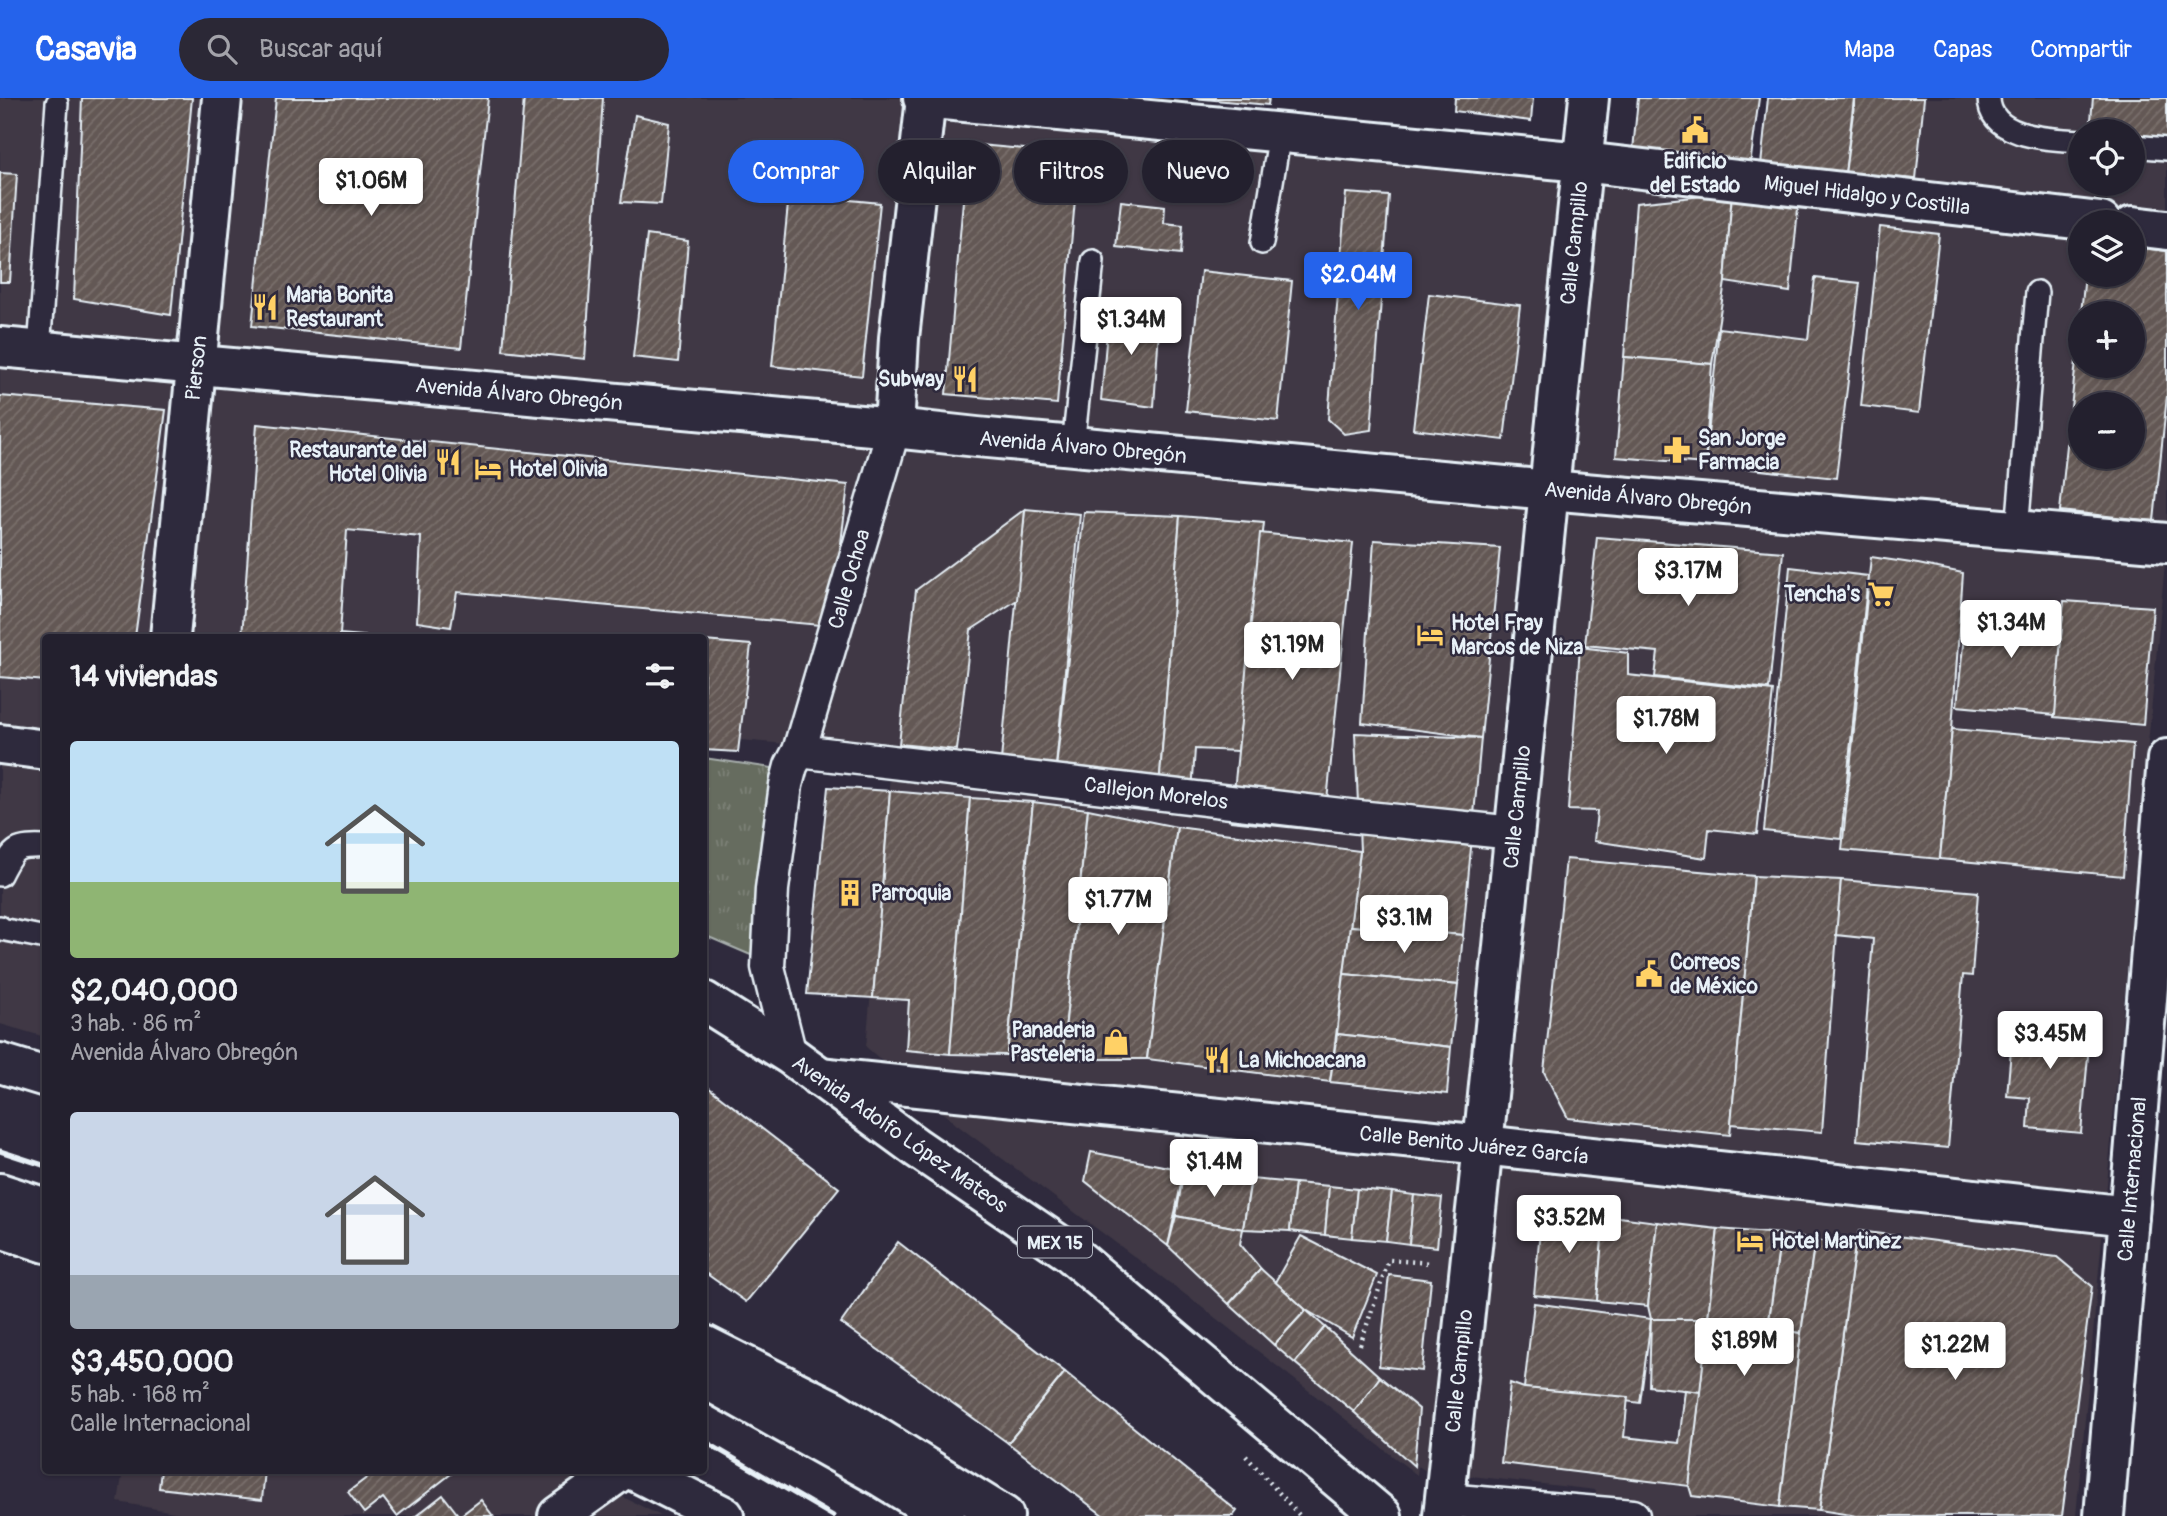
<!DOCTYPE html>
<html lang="es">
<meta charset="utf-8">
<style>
:root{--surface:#23202e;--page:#2b2836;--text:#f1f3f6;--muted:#a3a3aa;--line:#403e4a;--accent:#2563eb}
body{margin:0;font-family:Pangolin,sans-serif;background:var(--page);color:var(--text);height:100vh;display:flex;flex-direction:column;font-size:26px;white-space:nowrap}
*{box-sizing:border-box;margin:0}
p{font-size:23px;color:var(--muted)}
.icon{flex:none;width:38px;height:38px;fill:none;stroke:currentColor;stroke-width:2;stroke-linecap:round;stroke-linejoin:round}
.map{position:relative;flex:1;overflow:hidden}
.details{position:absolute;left:42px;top:536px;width:665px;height:840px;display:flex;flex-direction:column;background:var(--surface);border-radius:7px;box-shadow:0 2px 5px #0004,0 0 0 2px var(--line)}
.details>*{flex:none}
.banner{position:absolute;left:728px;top:42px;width:665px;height:63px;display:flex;gap:14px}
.buttons{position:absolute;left:2068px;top:21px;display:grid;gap:14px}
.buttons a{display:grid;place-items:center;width:77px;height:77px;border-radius:50%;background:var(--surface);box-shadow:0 2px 5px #0004,0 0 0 2px var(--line);font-size:35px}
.price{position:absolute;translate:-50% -60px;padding:0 16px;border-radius:7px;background:#fff;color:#222;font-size:23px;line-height:46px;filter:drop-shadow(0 2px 4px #0008)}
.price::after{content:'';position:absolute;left:50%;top:42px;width:21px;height:16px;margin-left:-10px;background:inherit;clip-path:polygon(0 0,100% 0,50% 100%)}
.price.on{background:var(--accent);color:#fff}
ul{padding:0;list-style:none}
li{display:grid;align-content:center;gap:14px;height:371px;padding:0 28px}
li span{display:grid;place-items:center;height:217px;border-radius:7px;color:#555}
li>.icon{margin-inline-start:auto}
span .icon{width:126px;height:126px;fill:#fffc;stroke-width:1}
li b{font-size:30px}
h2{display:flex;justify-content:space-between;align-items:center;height:84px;padding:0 28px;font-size:30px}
.chip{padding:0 24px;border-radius:32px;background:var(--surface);box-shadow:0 2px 5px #0004,0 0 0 2px var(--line);font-size:24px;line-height:63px}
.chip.on{background:var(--accent);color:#fff}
header{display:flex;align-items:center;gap:42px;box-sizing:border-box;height:98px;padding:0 35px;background:var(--accent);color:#fff}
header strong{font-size:33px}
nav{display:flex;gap:38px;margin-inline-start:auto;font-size:24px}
.search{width:490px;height:63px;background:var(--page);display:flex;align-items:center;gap:18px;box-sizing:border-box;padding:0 24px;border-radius:38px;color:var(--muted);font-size:26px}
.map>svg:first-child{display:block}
.built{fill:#3f3844;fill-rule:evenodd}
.park{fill:url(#park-tufts);stroke:#a7aeac;stroke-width:2}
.building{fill:url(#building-hatch);stroke:#e8f1f8;stroke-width:2;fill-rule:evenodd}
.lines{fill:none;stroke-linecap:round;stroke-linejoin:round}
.service-casing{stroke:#e8f1f8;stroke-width:26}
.pedestrian-casing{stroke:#e8f1f8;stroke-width:37}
.minor-casing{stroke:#e8f1f8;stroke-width:44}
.tertiary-casing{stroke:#e8f1f8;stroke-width:44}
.trunk-casing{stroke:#e8f1f8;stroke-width:44}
.path{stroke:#e8f1f8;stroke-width:4.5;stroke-dasharray:2 5;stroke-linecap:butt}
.service{stroke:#2f2a3d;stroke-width:21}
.pedestrian{stroke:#2f2a3d;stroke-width:32}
.minor{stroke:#2f2a3d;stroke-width:38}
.tertiary{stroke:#2f2a3d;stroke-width:38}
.trunk{stroke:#2f2a3d;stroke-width:38}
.rail{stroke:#e8f1f8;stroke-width:5}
.labels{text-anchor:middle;stroke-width:5;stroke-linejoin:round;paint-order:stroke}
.shield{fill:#2f2a3d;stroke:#b0b5c0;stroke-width:2}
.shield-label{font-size:19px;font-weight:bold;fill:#e8f1f8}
.poi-label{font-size:21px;font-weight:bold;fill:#e8f1f8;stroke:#2f2a3d;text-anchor:start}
.street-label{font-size:21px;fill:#e8f1f8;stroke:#2f2a3d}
</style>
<header>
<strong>Casavia</strong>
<div class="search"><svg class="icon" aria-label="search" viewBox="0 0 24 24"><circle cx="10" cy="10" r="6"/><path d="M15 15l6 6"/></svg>Buscar aquí</div>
<nav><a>Mapa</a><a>Capas</a><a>Compartir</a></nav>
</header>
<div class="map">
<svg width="2167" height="1418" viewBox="0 0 2167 1418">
<defs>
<pattern id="park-tufts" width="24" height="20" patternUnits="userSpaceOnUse" patternTransform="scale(1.75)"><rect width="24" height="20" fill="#666c5f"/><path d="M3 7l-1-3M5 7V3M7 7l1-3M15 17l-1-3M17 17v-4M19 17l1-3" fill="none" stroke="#7c8177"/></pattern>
<pattern id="building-hatch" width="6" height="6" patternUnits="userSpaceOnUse" patternTransform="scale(1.75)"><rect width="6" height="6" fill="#645854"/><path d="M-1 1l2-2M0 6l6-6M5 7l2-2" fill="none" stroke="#7a706d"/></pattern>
</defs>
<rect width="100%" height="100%" fill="#2f2a3d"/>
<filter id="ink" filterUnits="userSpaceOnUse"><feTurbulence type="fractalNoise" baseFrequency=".0143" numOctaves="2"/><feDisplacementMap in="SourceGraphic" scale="14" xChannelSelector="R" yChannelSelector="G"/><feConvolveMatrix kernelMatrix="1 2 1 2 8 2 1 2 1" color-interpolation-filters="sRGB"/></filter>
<g filter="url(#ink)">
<g class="built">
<path d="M0,0H1144L1763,74L1774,0H2167V443L2076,1418H1594L1596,1392L1426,1373L1418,1368L1417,1377L1190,1200L957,1027L866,949L892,655L704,639V539H46L45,939L0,926ZM2081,33H2133V86H2081ZM2081,124H2133V177H2081ZM2081,215H2133V268H2081ZM2081,306H2133V359H2081Z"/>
<polygon points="123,1372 569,1372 661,1418 196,1418 118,1404"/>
</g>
<polygon class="park" points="704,660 779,671 760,861 704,837"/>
<g class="building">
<polygon points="82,0 192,0 171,217 74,201"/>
<polygon points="276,0 488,0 461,250 252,228"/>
<polygon points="524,0 603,0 585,261 503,252"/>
<polygon points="1193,0 1269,0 1268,7"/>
<polygon points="1455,0 1533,0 1531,23 1454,13"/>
<polygon points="1638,0 1759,0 1749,75 1632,63"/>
<polygon points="1768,0 1854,0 1845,76 1761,67"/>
<polygon points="1855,0 1924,0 1916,81 1845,76"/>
<polygon points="2093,0 2167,0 2167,44 2133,41 2133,33 2090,33"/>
<polygon points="635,17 669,25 661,106 621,104"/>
<polygon points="968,46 1079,56 1057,306 946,296"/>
<polygon points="0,75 17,76 10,184 0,184"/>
<polygon points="1346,95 1389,98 1371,332 1344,336 1328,321"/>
<polygon points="1732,95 1725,184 1712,266 1624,259 1636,105"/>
<polygon points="1732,95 1799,100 1790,194 1725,184"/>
<polygon points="789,96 880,105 862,278 772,268"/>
<polygon points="1121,103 1165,108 1164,125 1183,127 1181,156 1116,149"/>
<polygon points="1880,129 1939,136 1919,315 1861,308"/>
<polygon points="647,137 688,143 678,264 633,259"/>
<path d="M2133,149L2167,153V298L2154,423L2060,413L2081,216V268H2133V215H2081L2085,177H2133ZM2081,306H2133V359H2081Z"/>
<polygon points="1201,173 1292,183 1278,323 1186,313"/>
<polygon points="1815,180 1860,185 1836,380 1705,366 1719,230 1808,241"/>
<polygon points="1429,196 1520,207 1504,342 1413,331"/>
<polygon points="1109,210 1160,215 1154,309 1101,302"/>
<polygon points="1624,259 1712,266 1705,366 1616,359"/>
<polygon points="0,298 166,312 135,539 46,539 46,583 0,579"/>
<polygon points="257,326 848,387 831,528 457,494 451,529 417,524 421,439 347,432 340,536 374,539 242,539"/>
<polygon points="1025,411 1080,416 1054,689 999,683"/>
<polygon points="1025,411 1017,502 971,532 957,652 899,646 916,492"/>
<polygon points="1084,414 1180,418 1159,691 1054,689"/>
<polygon points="1180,418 1264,425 1238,653 1195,651 1192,694 1159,691"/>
<polygon points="1260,435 1353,445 1324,733 1231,723"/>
<polygon points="1597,439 1783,454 1769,591 1655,579 1658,554 1585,547"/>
<polygon points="1374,442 1500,450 1481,640 1362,625"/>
<polygon points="1871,459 1918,466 1963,475 1952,631 1940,761 1842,752"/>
<polygon points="1790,469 1868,478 1841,741 1764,733"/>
<polygon points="2064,503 2153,509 2143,627 2054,619"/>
<polygon points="1967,507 2063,514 2055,617 1957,608"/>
<polygon points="704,543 751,547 738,654 704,652"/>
<polygon points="1580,549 1628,555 1628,577 1773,593 1757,736 1709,731 1706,760 1594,743 1597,713 1568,712"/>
<polygon points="1952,631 2133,646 2123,778 1940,761"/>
<polygon points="1355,635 1481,640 1463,837 1350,828 1360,753"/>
<polygon points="828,689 890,693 873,900 807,896"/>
<polygon points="890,693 970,700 950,956 906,952 909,902 873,900"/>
<polygon points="970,700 1033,704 1007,957 950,956"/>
<polygon points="1033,704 1088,711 1062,961 1007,957"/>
<polygon points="1088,711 1177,729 1147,961 1062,961"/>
<polygon points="1177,729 1360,753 1330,984 1147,961"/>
<polygon points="1566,761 1754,778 1730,1037 1568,1020 1544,974"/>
<polygon points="1754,778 1841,782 1822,1034 1731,1026"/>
<polygon points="1841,782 1978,794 1972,878 1963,877 1948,1050 1857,1042 1873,841 1836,837"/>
<polygon points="1350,828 1463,837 1458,887 1344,876"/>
<polygon points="1344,876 1458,887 1451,949 1337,936"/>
<polygon points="2014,917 2091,925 2081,1035 2028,1030 2030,1000 2007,998"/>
<polygon points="1337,936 1451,949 1447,996 1330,984"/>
<polygon points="704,986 839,1090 746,1204 704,1174"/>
<polygon points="1091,1054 1184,1072 1168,1148 1085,1083"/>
<polygon points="1184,1072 1251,1081 1243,1131 1176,1118"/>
<polygon points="1251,1081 1295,1085 1290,1133 1243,1131"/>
<polygon points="1295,1085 1329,1088 1325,1137 1290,1133"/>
<polygon points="1329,1088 1357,1091 1352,1140 1325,1137"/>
<polygon points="1357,1091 1392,1094 1386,1143 1352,1140"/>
<polygon points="1392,1094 1414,1097 1409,1146 1386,1143"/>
<polygon points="1414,1097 1442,1100 1437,1149 1409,1146"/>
<polygon points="1542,1111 1604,1117 1597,1203 1534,1197"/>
<polygon points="1604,1117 1657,1124 1648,1208 1597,1203"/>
<polygon points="1176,1118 1243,1131 1240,1146 1261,1171 1229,1206 1168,1148"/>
<polygon points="1657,1124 1718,1131 1708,1221 1651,1221 1648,1208"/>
<polygon points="1718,1131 1781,1136 1768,1230 1801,1235 1780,1409 1692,1398 1689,1388"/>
<polygon points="1859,1133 2057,1159 2092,1188 2062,1418 1857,1418 1819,1412 1855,1147"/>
<polygon points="1781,1136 1815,1142 1801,1235 1768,1230"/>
<polygon points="1301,1138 1377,1177 1352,1239 1306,1212 1275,1184"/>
<polygon points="1815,1142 1855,1147 1819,1412 1780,1409 1801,1235"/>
<polygon points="898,1144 1065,1274 1008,1345 841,1225"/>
<polygon points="1261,1171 1306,1212 1274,1247 1229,1206"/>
<polygon points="1389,1177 1431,1182 1422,1273 1379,1268"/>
<polygon points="1534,1205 1651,1221 1640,1305 1524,1290"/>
<polygon points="1306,1212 1325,1229 1295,1265 1274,1247"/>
<polygon points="1651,1221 1708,1221 1700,1294 1649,1288"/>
<polygon points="1325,1229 1380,1279 1354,1314 1295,1265"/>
<polygon points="1065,1274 1237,1413 1233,1418 1104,1418 1008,1345"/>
<polygon points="1380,1279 1419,1311 1414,1368 1354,1314"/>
<polygon points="1510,1285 1524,1290 1628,1299 1624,1339 1679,1345 1685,1292 1700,1294 1689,1388 1501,1365"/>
<polygon points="161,1372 265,1372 262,1402 159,1390"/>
<polygon points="377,1372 456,1372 397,1418 383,1400 364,1415 348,1394"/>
<polygon points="443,1397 459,1418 416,1418"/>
<polygon points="481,1402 493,1418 460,1418"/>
</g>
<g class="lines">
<defs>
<g id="service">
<path d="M1989,0C1989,41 2052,41 2081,43"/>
<polyline points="2133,48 2167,51"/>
<polyline points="1262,145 1280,35"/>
<polyline points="39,252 57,5"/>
<polyline points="1073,348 1093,163"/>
<polyline points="2017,432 2037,194"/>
<path d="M0,777C14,750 14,748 46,749"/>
<polyline points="0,829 1,831 46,840"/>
</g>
<g id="pedestrian">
<polyline points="799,653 1358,719 1514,735"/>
<polyline points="790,957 768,869 772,791 786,687 791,668 799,653 894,330"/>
<polyline points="1445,1402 1633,1418"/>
</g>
<g id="minor">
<polyline points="923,0 1582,64 2101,124"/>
<polyline points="2133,128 2167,132"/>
<polyline points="894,330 899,240 926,0"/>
<polyline points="1549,392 1589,0"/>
<polyline points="170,539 222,0"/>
<polyline points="819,979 1483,1047 2129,1118"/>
<polyline points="2104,1418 2167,661"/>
</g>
<g id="tertiary">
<polyline points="0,249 894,330 977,339 1549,392 2167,445"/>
<polyline points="0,1095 46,1110"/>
<polyline points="0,1130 46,1145"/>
<polyline points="633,1372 724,1418"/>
<polyline points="558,1418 622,1372"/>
<polyline points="1443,1418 1483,1047 1549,392"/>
</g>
<g id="trunk">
<polyline points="0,646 46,652"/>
<polyline points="704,903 790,957 917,1050 1068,1153 1382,1418"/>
<polyline points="0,965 46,979"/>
<polyline points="704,1247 833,1312 1004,1418"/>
<polyline points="704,1280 883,1380 945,1418"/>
</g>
</defs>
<use href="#service" class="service-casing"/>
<use href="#pedestrian" class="pedestrian-casing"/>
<use href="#minor" class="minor-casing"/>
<use href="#tertiary" class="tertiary-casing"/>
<use href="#trunk" class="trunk-casing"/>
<g class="path">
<polyline points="1360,1247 1389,1162 1431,1165"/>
<polyline points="1246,1358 1300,1418"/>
</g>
<use href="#service" class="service"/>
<use href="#pedestrian" class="pedestrian"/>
<use href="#minor" class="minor"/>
<use href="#tertiary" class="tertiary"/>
<use href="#trunk" class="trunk"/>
<g class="rail">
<polyline points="0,1053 46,1068"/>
<polyline points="704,1343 833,1418"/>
</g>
</g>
</g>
<defs>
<symbol id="civic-bare" viewBox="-9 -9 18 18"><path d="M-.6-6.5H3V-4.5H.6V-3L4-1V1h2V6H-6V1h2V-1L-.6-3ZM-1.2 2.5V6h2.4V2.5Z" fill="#ffd166" stroke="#2f2a3d" stroke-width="2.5" paint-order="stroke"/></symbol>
<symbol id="restaurant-bare" viewBox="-9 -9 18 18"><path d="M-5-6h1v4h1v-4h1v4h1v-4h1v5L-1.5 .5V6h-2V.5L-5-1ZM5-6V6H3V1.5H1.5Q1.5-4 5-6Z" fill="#ffd166" stroke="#2f2a3d" stroke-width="2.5" paint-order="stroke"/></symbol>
<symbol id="pharmacy-bare" viewBox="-9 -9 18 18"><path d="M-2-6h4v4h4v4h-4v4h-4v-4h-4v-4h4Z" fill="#ffd166" stroke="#2f2a3d" stroke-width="2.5" paint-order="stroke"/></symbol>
<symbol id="hotel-bare" viewBox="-9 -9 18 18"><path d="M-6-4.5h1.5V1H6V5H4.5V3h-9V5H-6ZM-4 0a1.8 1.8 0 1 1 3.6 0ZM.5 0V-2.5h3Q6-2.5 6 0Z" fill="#ffd166" stroke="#2f2a3d" stroke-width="2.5" paint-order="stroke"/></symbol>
<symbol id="supermarket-bare" viewBox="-9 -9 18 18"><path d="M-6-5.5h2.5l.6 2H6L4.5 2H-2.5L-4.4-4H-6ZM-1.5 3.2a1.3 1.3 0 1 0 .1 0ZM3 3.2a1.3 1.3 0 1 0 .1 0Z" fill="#ffd166" stroke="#2f2a3d" stroke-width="2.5" paint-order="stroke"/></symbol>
<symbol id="building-bare" viewBox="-9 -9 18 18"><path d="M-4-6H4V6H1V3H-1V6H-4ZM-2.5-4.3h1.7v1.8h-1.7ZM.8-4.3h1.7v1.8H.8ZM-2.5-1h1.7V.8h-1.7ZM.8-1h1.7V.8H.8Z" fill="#ffd166" stroke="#2f2a3d" stroke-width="2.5" paint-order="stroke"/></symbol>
<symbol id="shop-bare" viewBox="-9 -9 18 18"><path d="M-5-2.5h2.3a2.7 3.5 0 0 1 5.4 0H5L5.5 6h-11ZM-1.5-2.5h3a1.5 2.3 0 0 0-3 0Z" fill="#ffd166" stroke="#2f2a3d" stroke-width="2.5" paint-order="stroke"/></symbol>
</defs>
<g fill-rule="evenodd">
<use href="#civic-bare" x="1676" y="13" width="38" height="38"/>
<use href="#restaurant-bare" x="246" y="190" width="38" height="38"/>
<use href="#restaurant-bare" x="946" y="262" width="38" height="38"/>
<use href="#pharmacy-bare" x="1658" y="333" width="38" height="38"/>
<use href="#restaurant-bare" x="429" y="345" width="38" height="38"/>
<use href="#hotel-bare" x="469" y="352" width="38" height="38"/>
<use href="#supermarket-bare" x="1862" y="477" width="38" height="38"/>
<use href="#hotel-bare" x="1411" y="518" width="38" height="38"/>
<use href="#building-bare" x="831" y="776" width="38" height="38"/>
<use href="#civic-bare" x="1630" y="857" width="38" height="38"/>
<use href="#shop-bare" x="1097" y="925" width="38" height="38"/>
<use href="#restaurant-bare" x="1198" y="943" width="38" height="38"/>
<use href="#hotel-bare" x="1731" y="1124" width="38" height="38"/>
</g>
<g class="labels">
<rect class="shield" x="1018" y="1128.5" width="74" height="31" rx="5"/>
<g class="shield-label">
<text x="1055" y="1151">MEX 15</text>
</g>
<g class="poi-label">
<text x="1695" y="70" text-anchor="middle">Edificio<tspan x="1695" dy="24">del Estado</tspan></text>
<text x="286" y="204">Maria Bonita<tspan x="286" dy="24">Restaurant</tspan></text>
<text x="944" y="288" text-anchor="end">Subway</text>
<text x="1698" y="347">San Jorge<tspan x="1698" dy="24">Farmacia</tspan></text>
<text x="427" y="359" text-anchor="end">Restaurante del<tspan x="427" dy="24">Hotel Olivia</tspan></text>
<text x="509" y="378">Hotel Olivia</text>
<text x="1860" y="503" text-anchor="end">Tencha's</text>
<text x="1451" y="532">Hotel Fray<tspan x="1451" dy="24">Marcos de Niza</tspan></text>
<text x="871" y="802">Parroquia</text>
<text x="1670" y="871">Correos<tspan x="1670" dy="24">de México</tspan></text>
<text x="1095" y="939" text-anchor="end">Panaderia<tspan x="1095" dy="24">Pasteleria</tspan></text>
<text x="1238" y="969">La Michoacana</text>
<text x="1771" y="1150">Hotel Martinez</text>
</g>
<g class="street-label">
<text transform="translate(1867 97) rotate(7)" y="7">Miguel Hidalgo y Costilla</text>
<text transform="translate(1574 145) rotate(-84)" y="7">Calle Campillo</text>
<text transform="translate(196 270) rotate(-84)" y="7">Pierson</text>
<text transform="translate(519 296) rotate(5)" y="7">Avenida Álvaro Obregón</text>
<text transform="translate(1083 349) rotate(5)" y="7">Avenida Álvaro Obregón</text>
<text transform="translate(1648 400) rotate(5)" y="7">Avenida Álvaro Obregón</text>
<text transform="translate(849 481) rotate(-74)" y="7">Calle Ochoa</text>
<text transform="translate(1156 695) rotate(7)" y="7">Callejon Morelos</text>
<text transform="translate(1517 709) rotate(-84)" y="7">Calle Campillo</text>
<text transform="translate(900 1036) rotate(35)" y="7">Avenida Adolfo López Mateos</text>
<text transform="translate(1474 1047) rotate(6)" y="7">Calle Benito Juárez García</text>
<text transform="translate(2132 1081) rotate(-85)" y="7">Calle Internacional</text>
<text transform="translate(1459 1273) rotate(-84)" y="7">Calle Campillo</text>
</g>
</g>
</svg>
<div class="buttons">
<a><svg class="icon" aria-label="locate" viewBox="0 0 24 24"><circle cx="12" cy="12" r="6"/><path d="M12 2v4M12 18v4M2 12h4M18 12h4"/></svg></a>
<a><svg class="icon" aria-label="layers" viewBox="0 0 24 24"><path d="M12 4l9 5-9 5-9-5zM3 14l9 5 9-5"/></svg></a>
<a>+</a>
<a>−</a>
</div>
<b class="price" style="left:371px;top:120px">$1.06M</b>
<b class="price on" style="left:1358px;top:214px">$2.04M</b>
<b class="price" style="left:1131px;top:259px">$1.34M</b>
<b class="price" style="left:1688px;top:510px">$3.17M</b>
<b class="price" style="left:2011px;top:562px">$1.34M</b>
<b class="price" style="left:1292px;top:584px">$1.19M</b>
<b class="price" style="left:1666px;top:658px">$1.78M</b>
<b class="price" style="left:1118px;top:839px">$1.77M</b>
<b class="price" style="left:1404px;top:857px">$3.1M</b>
<b class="price" style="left:2050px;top:973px">$3.45M</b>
<b class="price" style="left:1214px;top:1101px">$1.4M</b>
<b class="price" style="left:1569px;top:1157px">$3.52M</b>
<b class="price" style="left:1744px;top:1280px">$1.89M</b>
<b class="price" style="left:1955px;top:1284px">$1.22M</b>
<div class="banner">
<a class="chip on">Comprar</a>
<a class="chip">Alquilar</a>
<a class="chip">Filtros</a>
<a class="chip">Nuevo</a>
</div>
<section class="details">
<h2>14 viviendas<svg class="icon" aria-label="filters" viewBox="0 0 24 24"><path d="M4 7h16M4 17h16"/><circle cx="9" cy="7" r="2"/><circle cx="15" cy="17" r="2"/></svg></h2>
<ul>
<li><span style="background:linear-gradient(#bfe0f5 65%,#8fb573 0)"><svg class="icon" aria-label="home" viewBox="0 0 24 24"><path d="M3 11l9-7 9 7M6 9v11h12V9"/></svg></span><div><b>$2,040,000</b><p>3 hab. · 86 m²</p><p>Avenida Álvaro Obregón</p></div></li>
<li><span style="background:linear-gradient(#c9d6e8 75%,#9aa5b1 0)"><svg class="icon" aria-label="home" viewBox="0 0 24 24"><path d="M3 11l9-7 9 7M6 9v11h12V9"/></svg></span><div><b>$3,450,000</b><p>5 hab. · 168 m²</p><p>Calle Internacional</p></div></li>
</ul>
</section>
</div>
